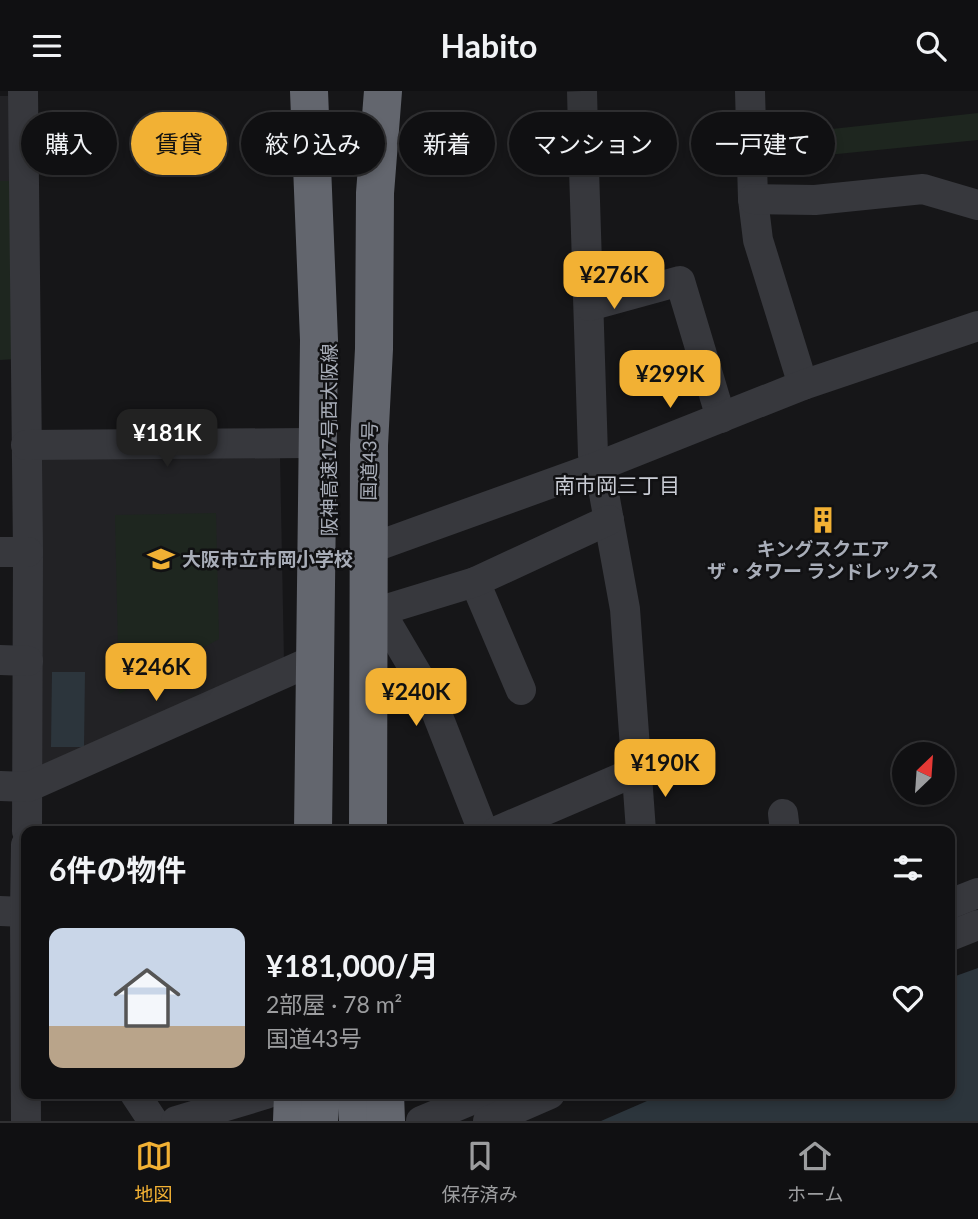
<!DOCTYPE html>
<html lang="ja">
<meta charset="utf-8">
<style>
:root{--surface:#101012;--page:#19191b;--text:#f1f3f6;--muted:#9c9d9f;--line:#303032;--accent:#f2b134}
body{margin:0;font-family:Lato,"Noto Sans JP",sans-serif;background:var(--page);color:var(--text);height:100vh;display:flex;flex-direction:column;font-size:26px;white-space:nowrap}
*{box-sizing:border-box;margin:0}
p{font-size:23px;color:var(--muted)}
.icon{flex:none;width:38px;height:38px;fill:none;stroke:currentColor;stroke-width:2;stroke-linecap:round;stroke-linejoin:round}
.map{position:relative;flex:1;overflow:hidden}
.panel{position:absolute;left:21px;top:735px;width:934px;height:273px;display:flex;flex-direction:column;background:var(--surface);border-radius:14px;box-shadow:0 4px 10px #0003,0 0 0 2px var(--line)}
.panel>*{flex:none}
.banner{position:absolute;left:21px;top:21px;width:936px;height:63px;display:flex;gap:14px}
.needle{width:46px;rotate:25deg}
.buttons{position:absolute;left:892px;top:651px;display:grid;gap:14px}
.buttons a{display:grid;place-items:center;width:63px;height:63px;border-radius:50%;background:var(--surface);box-shadow:0 4px 10px #0003,0 0 0 2px var(--line);font-size:35px}
.price{position:absolute;translate:-50% -60px;padding:0 16px;border-radius:14px;background:var(--accent);color:#111;font-size:23px;line-height:46px;filter:drop-shadow(0 2px 4px #0008)}
.price::after{content:'';position:absolute;left:50%;top:42px;width:21px;height:16px;margin-left:-10px;background:inherit;clip-path:polygon(0 0,100% 0,50% 100%)}
.price.selected{background:#222;color:#fff}
ul{padding:0;list-style:none}
li{display:flex;align-items:center;gap:21px;height:175px;padding:0 28px}
li+li{border-top:2px solid var(--line)}
li span{display:grid;place-items:center;flex:none;width:196px;height:140px;border-radius:14px;color:#555}
li>.icon{margin-inline-start:auto}
span .icon{width:84px;height:84px;fill:#fffc;stroke-width:1}
li b{font-size:30px}
h2{display:flex;justify-content:space-between;align-items:center;height:84px;padding:0 28px;font-size:30px}
.tag{padding:0 24px;border-radius:32px;background:var(--surface);box-shadow:0 4px 10px #0003,0 0 0 2px var(--line);font-size:24px;line-height:63px}
.tag.selected{background:var(--accent);color:#111}
header{display:flex;justify-content:space-between;align-items:center;height:91px;padding:0 28px;background:var(--surface);font-size:32px;font-weight:700}
.tabs{display:flex;justify-content:space-around;align-items:center;height:98px;border-top:2px solid var(--line);background:var(--surface);font-size:19px;color:var(--muted)}
.tabs a{display:grid;justify-items:center;gap:4px}
.tabs .selected{color:var(--accent)}
.map>svg:first-child{display:block}
.built{fill:#222225}
.green{fill:#1e261f}
.water{fill:#2c353c}
.lines{fill:none;stroke-linecap:round;stroke-linejoin:round}
.minor-tunnel{stroke:#333438;stroke-width:30;stroke-dasharray:30 15;stroke-linecap:butt}
.minor{stroke:#37383d;stroke-width:30}
.highway{stroke:#63666e;stroke-width:38}
.labels{text-anchor:middle;stroke-width:5;stroke-linejoin:round;paint-order:stroke}
.street-label{font-size:19px;fill:#a8adb8;stroke:#111113}
.poi-label{font-size:19px;font-weight:bold;fill:#a8adb8;stroke:#111113}
.neighbourhood-label{font-size:21px;fill:#c9ccd4;stroke:#111113}
</style>
<header><svg class="icon" aria-label="menu" viewBox="0 0 24 24"><path d="M4 6h16M4 12h16M4 18h16"/></svg>Habito<svg class="icon" aria-label="search" viewBox="0 0 24 24"><circle cx="10" cy="10" r="6"/><path d="M15 15l6 6"/></svg></header>
<div class="map">
<svg width="978" height="1030" viewBox="0 0 978 1030">
<rect width="100%" height="100%" fill="#161618"/>
<g class="built">
<polygon points="0,5 12,5 14,90 0,90"/>
<polygon points="40,362 280,366 284,570 40,677"/>
</g>
<g class="green">
<polygon points="978,22 978,49 767,70 768,45"/>
<polygon points="0,90 14,90 16,268 0,269"/>
<polygon points="216,422 219,548 119,603 115,424"/>
</g>
<g class="water">
<polygon points="52,581 85,581 84,656 51,656"/>
<polygon points="978,877 978,1030 601,1030 663,1003 950,1003 950,887"/>
</g>
<g class="lines">
<polyline class="minor-tunnel" points="582,0 584,78"/>
<g class="minor">
<polyline points="23,0 28,461 27,740"/>
<polyline points="750,0 753,108 758,149 803,294"/>
<polyline points="584,78 593,364 599,375 625,518 641,740"/>
<polyline points="753,108 815,109 923,98 978,114"/>
<polyline points="589,215 680,190 721,327"/>
<polyline points="26,354 307,352"/>
<polyline points="380,454 599,375 803,294 978,235"/>
<polyline points="0,461 28,461"/>
<polyline points="475,491 521,599"/>
<polyline points="0,569 28,570"/>
<polyline points="0,695 28,696 305,573"/>
<polyline points="783,723 785,740"/>
<polyline points="483,740 430,605 380,520 475,491 609,429"/>
<polyline points="497,740 637,680"/>
<polyline points="950,813 978,802"/>
<polyline points="0,820 25,821"/>
<polyline points="950,845 978,834"/>
<polyline points="135,1003 153,1030"/>
<polyline points="26,1030 25,821 26,754"/>
<polyline points="176,1030 266,1003"/>
<polyline points="421,1030 486,1003"/>
<polyline points="488,1030 550,1003"/>
</g>
<g class="highway">
<polyline points="309,0 319,249 313,740"/>
<polyline points="368,740 369,354 374,258 375,102 383,0"/>
<polyline points="357,1003 358,1030"/>
<polyline points="385,1003 386,1030"/>
<polyline points="292,1030 293,1003"/>
<polyline points="319,1030 321,1003"/>
</g>
</g>
<defs>
<symbol id="building-bare" viewBox="-9 -9 18 18"><path d="M-4-6H4V6H1V3H-1V6H-4ZM-2.5-4.3h1.7v1.8h-1.7ZM.8-4.3h1.7v1.8H.8ZM-2.5-1h1.7V.8h-1.7ZM.8-1h1.7V.8H.8Z" fill="#f2b134" stroke="#111113" stroke-width="2.5" paint-order="stroke"/></symbol>
<symbol id="school-bare" viewBox="-9 -9 18 18"><path d="M0-5L7-2L0 1L-7-2ZM-4 1L0 2.5L4 1V4Q0 6-4 4Z" fill="#f2b134" stroke="#111113" stroke-width="2.5" paint-order="stroke"/></symbol>
</defs>
<g fill-rule="evenodd">
<use href="#building-bare" x="804" y="410" width="38" height="38"/>
<use href="#school-bare" x="142" y="449" width="38" height="38"/>
</g>
<g class="labels">
<g class="street-label">
<text transform="translate(329 349) rotate(-90)" y="7">阪神高速17号西大阪線</text>
<text transform="translate(369 370) rotate(-89)" y="7">国道43号</text>
</g>
<g class="poi-label">
<text x="823" y="465">キングスクエア<tspan x="823" dy="22">ザ・タワー ランドレックス</tspan></text>
<text x="182" y="475" text-anchor="start">大阪市立市岡小学校</text>
</g>
<g class="neighbourhood-label">
<text x="617" y="402">南市岡三丁目</text>
</g>
</g>
</svg>
<div class="buttons">
<a><svg class="needle" viewBox="-14 -14 28 28"><path d="M0-13l5 13h-10z" fill="#e53935"/><path d="M0 13l5-13h-10z" fill="#9c9d9f"/></svg></a>
</div>
<b class="price" style="left:614px;top:220px">¥276K</b>
<b class="price" style="left:670px;top:319px">¥299K</b>
<b class="price selected" style="left:167px;top:378px">¥181K</b>
<b class="price" style="left:156px;top:612px">¥246K</b>
<b class="price" style="left:416px;top:637px">¥240K</b>
<b class="price" style="left:665px;top:708px">¥190K</b>
<div class="banner">
<a class="tag">購入</a>
<a class="tag selected">賃貸</a>
<a class="tag">絞り込み</a>
<a class="tag">新着</a>
<a class="tag">マンション</a>
<a class="tag">一戸建て</a>
</div>
<section class="panel">
<h2>6件の物件<svg class="icon" aria-label="filters" viewBox="0 0 24 24"><path d="M4 7h16M4 17h16"/><circle cx="9" cy="7" r="2"/><circle cx="15" cy="17" r="2"/></svg></h2>
<ul>
<li><span style="background:linear-gradient(#c9d6e8 70%,#b9a48a 0)"><svg class="icon" aria-label="home" viewBox="0 0 24 24"><path d="M3 11l9-7 9 7M6 9v11h12V9"/></svg></span><div><b>¥181,000/月</b><p>2部屋 · 78 m²</p><p>国道43号</p></div><svg class="icon" aria-label="heart" viewBox="0 0 24 24"><path d="M12 20l-8-8c-3-5 5-10 8-4 3-6 11-1 8 4z"/></svg></li>
</ul>
</section>
</div>
<nav class="tabs">
<a class="selected"><svg class="icon" aria-label="map" viewBox="0 0 24 24"><path d="M3 6l6-2 6 2 6-2v14l-6 2-6-2-6 2zM9 4v14M15 6v14"/></svg>地図</a>
<a><svg class="icon" aria-label="saved" viewBox="0 0 24 24"><path d="M7 4h10v16l-5-4-5 4z"/></svg>保存済み</a>
<a><svg class="icon" aria-label="home" viewBox="0 0 24 24"><path d="M3 11l9-7 9 7M6 9v11h12V9"/></svg>ホーム</a>
</nav>
